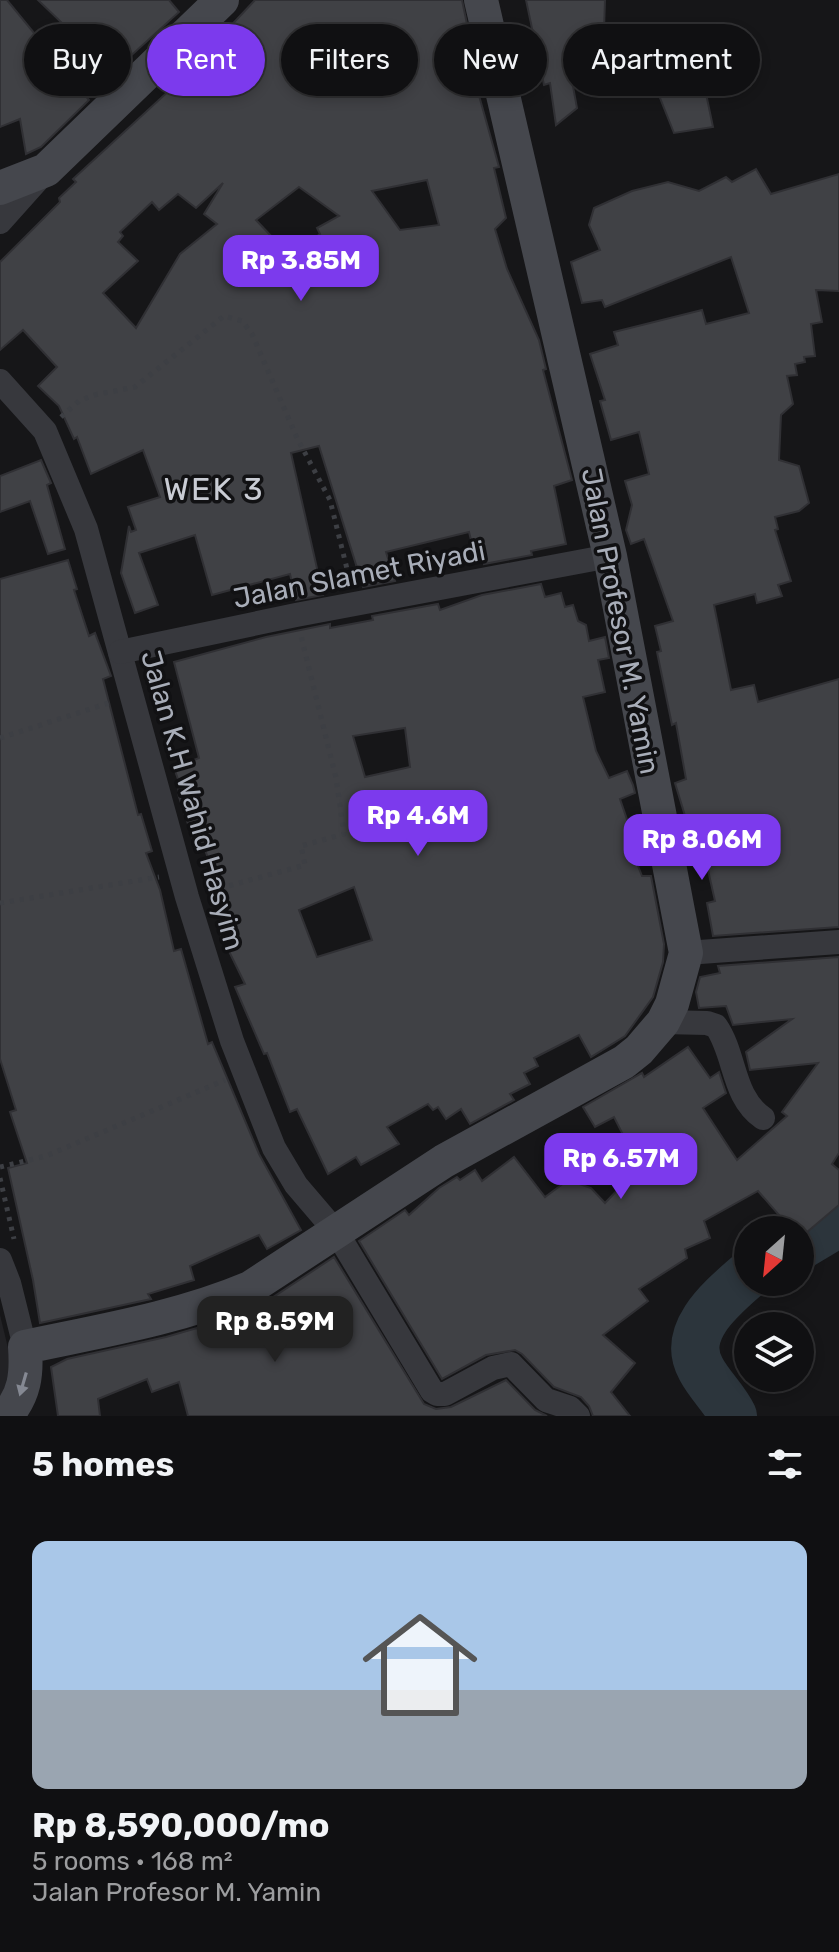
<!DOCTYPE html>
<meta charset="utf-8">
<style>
:root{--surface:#101012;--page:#1e1e20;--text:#f1f3f6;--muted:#9c9d9f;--line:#303032;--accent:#7c3aed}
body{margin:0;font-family:Rubik,sans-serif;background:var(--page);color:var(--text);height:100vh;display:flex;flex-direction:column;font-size:30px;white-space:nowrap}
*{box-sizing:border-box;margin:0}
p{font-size:26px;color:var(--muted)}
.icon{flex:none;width:44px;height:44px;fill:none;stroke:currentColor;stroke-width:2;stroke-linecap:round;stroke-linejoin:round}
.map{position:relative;height:1416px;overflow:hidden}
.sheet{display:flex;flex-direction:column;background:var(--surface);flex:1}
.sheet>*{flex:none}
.banner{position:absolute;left:24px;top:24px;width:792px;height:72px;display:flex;gap:16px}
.needle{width:52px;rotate:207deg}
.controls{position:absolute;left:734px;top:1216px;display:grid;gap:16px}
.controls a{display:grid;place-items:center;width:80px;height:80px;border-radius:50%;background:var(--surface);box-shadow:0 4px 12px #0003,0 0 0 2px var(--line);font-size:40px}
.price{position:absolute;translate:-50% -68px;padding:0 18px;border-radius:16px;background:var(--accent);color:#fff;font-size:26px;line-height:52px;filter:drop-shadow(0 2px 4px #0008)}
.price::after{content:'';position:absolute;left:50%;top:48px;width:24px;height:18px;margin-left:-12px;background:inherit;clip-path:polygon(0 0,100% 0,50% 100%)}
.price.selected{background:#222;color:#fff}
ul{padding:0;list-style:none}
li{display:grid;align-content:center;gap:16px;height:424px;padding:0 32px}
li span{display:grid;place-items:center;height:248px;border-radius:16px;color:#555}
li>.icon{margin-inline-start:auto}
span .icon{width:144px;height:144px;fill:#fffc;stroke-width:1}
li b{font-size:34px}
h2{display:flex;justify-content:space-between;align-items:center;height:96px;padding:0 32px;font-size:34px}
.chip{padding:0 28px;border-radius:36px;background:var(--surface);box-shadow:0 4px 12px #0003,0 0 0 2px var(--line);font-size:28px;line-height:72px}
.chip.selected{background:var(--accent);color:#fff}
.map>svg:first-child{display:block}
.built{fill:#222225}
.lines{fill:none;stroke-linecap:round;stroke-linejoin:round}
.river{stroke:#2c353c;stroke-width:48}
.building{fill:#404145;stroke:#303034;stroke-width:2;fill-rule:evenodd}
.path{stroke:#3d3f44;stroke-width:5;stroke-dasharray:4 6;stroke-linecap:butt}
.street{stroke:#37383d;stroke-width:24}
.secondary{stroke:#45474d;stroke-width:34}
.oneway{fill:#858993}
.labels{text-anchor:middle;stroke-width:7;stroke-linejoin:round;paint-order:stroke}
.street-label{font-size:28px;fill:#a8adb8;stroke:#111113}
.quarter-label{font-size:32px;letter-spacing:2px;fill:#c9ccd4;stroke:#111113}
</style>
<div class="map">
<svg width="839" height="1416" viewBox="0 0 839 1416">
<rect width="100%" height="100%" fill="#161618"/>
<polygon class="built" points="0,1315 15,1377 0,1400"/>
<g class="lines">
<g class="river">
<polyline points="800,1246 839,1223"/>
<path d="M733,1416C725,1399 710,1386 701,1369C680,1331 723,1297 748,1275"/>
</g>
</g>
<g class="building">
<polygon points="0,0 7,0 89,100 41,147 26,154 20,119 0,127"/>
<polygon points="38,0 169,0 179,12 113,72"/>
<path d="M255,0H462L477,72L473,74L499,167L494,168L506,218L495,229L507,269L539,340L546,369L543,370L572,480L554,486L566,544L531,551L532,555L484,564L479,540L472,544L469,532L386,552L395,581L363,587L319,446L291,453L323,595L296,600L290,574L212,595L195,535L139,553L158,605L135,613L121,573L129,526L131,532L136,530L128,507L160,497L143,450L91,474L77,437L74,439L59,406L38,386L57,367L23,330L0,350V262L60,202L59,198L76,182L73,179L173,87L184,96L208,64L243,54L223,34ZM427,180L439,225L400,230L372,191ZM223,183L204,214L217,224L180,254L136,328L103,293L138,261L118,242L123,236L120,232L152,202L159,210L178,194L196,208ZM299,187L339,216L317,228L320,234L290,256L256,220Z"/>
<polygon points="526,0 605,0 604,30 591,33 595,54 568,59 577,108 556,125 550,83 544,85"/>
<polygon points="700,65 713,127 674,133 658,93 650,92 647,72"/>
<polygon points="756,169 771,194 839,174 839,291 816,290 822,322 811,324 815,356 804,357 805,362 795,364 797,375 787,376 793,404 781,415 779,460 799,466 809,503 799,511 775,517 778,529 775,530 791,581 778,585 782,596 757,603 755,594 714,605 731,690 754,685 758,702 839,679 839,927 713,936 707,903 715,901 696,817 686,819 675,783 686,779 676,723 672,725 657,652 661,651 655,626 673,621 644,539 631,544 626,530 632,505 625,481 649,474 639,432 611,440 600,401 605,400 590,354 618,345 614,332 702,310 706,324 749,313 731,257 605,307 602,300 582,303 571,262 600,250 589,225 594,208 632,191 668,182 699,191 726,177 732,182"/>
<polygon points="41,460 51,483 47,485 65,549 48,554 30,501 0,512 0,476"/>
<polygon points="68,560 77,589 74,590 89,636 95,633 111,676 103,679 138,815 141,814 152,851 146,853 160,890 174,951 181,949 208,1044 212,1042 259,1154 301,1230 267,1249 259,1235 190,1266 194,1280 148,1294 151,1299 40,1323 33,1280 8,1168 27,1163 10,1112 16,1110 0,1059 0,579"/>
<path d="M541,584L545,597L561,593L565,607L573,605L578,621L586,625L589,641L605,637L609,658L598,660L605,692L583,697L596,751L609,778L627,771L633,785L635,793L620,799L633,837L627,838L642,876H651L664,944L663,962L653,997L625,1036L591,1057L579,1035L534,1058L538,1066L524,1073L530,1084L510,1094L514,1100L470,1124L461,1109L446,1119L438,1107L433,1110L428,1104L387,1127L399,1144L361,1165L356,1157L328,1174L297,1109L290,1112L267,1053L264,1054L235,987L245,984L221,935V926L232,921L200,837L193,839L178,794L179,782L174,768L199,758L174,662L266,637L330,624V628L373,620L372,616L438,604L440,610L482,595ZM405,728L410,767L365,777L353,736ZM354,887L372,940L317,957L299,910Z"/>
<polygon points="839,957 839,1153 832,1164 839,1170 839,1205 800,1238 800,1230 792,1230 758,1191 704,1221 710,1238 685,1249 687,1258 639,1289 648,1301 603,1335 635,1363 611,1392 630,1416 593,1416 589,1406 581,1397 554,1387 522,1354 515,1350 486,1355 442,1379 359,1241 405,1210 409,1215 439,1188 457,1177 460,1180 475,1170 482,1181 514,1157 545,1197 568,1180 591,1188 605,1203 624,1183 646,1180 614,1117 595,1127 583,1107 642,1073 644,1077 688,1047 710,1078 719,1072 726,1093 703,1108 737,1160 787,1116 782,1112 818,1063 750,1070 746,1052 792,1019 733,1025 726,1006 699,1008 696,992 700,977 720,973 718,966"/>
<polygon points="334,1257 424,1404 436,1409 451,1407 506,1380 535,1410 547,1416 188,1416 179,1382 152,1392 147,1379 98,1399 100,1416 58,1416 51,1367 67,1359 166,1337 197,1328 200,1334 209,1324 261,1305"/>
</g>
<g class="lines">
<g class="path">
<polyline points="61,417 79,401 94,395 135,387 224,316 242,321 252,334 297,438 330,500 350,581"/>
<polyline points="0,738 109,703"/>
<polyline points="210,891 305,865 301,846 344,834 336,778 301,636"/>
<polyline points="0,903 159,877"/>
<polyline points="0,1167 46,1156 225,1080"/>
<polyline points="0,1178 14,1239"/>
</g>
<g class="street">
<polyline points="0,222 42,175"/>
<polyline points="0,381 45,431 86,529 187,897 232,1041 259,1110 274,1148 296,1185 337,1233 432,1391 437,1394 445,1394 493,1368 511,1364 546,1400 570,1408 578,1416"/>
<polyline points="120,652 296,615 610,556"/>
<polyline points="686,953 839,942"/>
<path d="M663,1022L707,1023L716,1026C736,1055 732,1097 763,1118"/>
<polyline points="0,1260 9,1283 25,1347"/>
</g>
<g class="secondary">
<polyline points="0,188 46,170 222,0"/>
<path d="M6,1416C25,1395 27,1374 25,1347C100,1331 179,1318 250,1288L444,1161L624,1062L639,1050L663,1022L672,1004L686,953L610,556L481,0"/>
</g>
</g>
<defs><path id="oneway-solid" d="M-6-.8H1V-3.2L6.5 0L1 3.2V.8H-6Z" transform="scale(2)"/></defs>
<use class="oneway" href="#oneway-solid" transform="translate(23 1384) rotate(106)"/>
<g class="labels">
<g class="street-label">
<text transform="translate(359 574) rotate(-11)" y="10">Jalan Slamet Riyadi</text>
<text transform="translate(621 621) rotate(79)" y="10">Jalan Profesor M. Yamin</text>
<text transform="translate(193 800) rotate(74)" y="10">Jalan K.H Wahid Hasyim</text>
</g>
<g class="quarter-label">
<text x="214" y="500">WEK 3</text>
</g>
</g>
</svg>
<div class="controls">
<a><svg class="needle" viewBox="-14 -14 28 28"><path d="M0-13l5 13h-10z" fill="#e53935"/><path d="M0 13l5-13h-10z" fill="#9c9d9f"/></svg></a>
<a><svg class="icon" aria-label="layers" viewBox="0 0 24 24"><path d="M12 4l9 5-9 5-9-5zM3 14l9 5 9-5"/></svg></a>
</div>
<b class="price" style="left:301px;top:303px">Rp 3.85M</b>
<b class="price" style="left:418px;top:858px">Rp 4.6M</b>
<b class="price" style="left:702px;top:882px">Rp 8.06M</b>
<b class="price" style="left:621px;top:1201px">Rp 6.57M</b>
<b class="price selected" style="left:275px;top:1364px">Rp 8.59M</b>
<div class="banner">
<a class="chip">Buy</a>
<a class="chip selected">Rent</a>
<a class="chip">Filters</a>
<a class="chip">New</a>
<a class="chip">Apartment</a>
</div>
</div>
<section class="sheet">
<h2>5 homes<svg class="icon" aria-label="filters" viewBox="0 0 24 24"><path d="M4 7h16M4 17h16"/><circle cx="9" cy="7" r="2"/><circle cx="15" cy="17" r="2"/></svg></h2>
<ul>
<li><span style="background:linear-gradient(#a9c7e8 60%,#9aa5b1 0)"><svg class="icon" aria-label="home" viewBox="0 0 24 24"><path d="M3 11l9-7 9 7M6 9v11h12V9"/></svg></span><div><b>Rp 8,590,000/mo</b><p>5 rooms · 168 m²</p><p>Jalan Profesor M. Yamin</p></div></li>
</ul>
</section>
